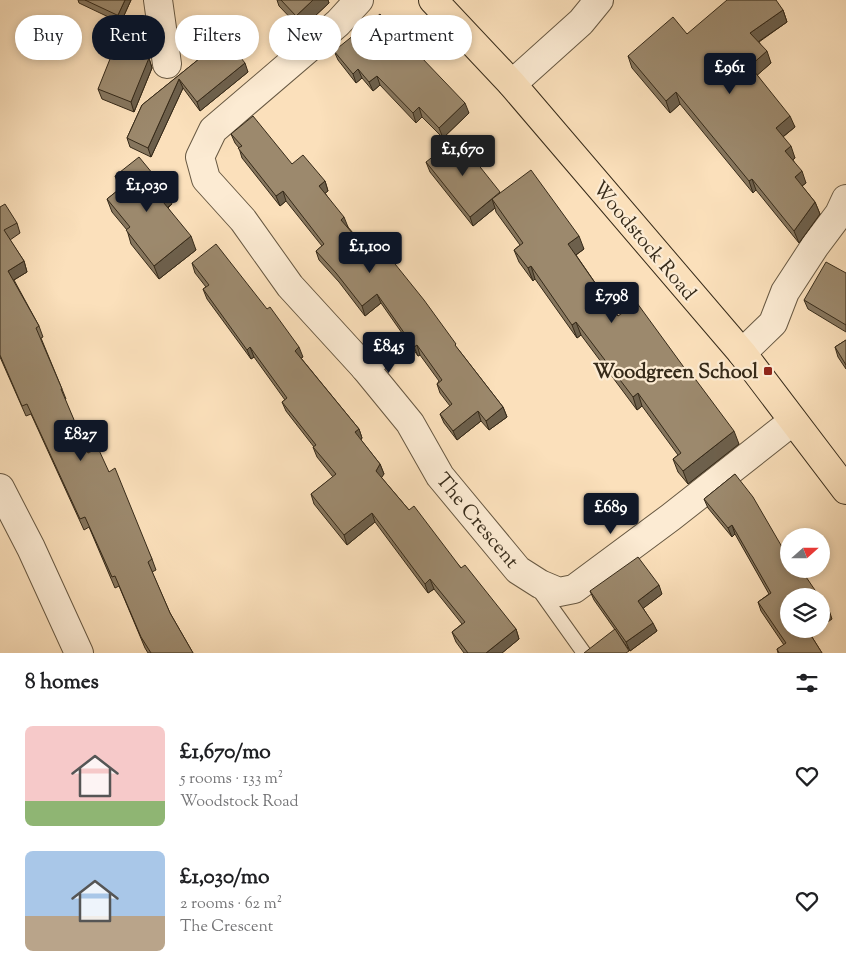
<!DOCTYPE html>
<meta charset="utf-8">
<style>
:root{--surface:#fff;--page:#f2f2f2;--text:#202124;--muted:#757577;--accent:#111827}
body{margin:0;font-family:"Sorts Mill Goudy",serif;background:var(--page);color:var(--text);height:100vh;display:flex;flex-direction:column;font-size:19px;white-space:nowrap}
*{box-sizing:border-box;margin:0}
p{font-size:16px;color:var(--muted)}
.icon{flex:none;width:28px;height:28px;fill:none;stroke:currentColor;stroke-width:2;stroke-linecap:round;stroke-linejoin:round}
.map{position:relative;height:653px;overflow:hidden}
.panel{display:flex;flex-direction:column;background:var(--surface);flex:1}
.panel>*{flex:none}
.guide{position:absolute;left:15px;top:15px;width:500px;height:45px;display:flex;gap:10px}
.needle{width:32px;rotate:69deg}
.fabs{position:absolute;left:780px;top:528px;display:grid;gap:10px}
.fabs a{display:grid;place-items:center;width:50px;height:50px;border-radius:50%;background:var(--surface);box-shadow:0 2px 8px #0003;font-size:25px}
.price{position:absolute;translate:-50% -42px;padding:0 11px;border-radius:5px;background:var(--accent);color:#fff;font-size:16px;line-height:32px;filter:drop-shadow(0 1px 2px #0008)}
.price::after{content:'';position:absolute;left:50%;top:30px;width:15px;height:11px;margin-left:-8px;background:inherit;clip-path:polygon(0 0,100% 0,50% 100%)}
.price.on{background:#222;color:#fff}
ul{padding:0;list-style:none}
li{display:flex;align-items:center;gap:15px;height:125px;padding:0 25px}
li span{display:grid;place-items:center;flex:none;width:140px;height:100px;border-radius:8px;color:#555}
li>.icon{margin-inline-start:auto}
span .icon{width:60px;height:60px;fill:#fffc;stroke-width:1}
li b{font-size:21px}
h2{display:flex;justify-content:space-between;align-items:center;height:60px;padding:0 25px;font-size:21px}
.chip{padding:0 18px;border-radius:22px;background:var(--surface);box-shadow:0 2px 8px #0003;font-size:18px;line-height:45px}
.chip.on{background:var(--accent);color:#fff}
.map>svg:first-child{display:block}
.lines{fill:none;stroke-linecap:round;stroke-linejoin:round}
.lane-casing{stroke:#675842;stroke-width:16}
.street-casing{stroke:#675842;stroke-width:30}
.primary-casing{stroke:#362a19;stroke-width:30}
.lane{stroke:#fcebd3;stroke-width:14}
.street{stroke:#fcebd3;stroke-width:28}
.primary{stroke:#fbe0bb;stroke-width:28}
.wall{fill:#86765e;stroke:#362a19}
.shaded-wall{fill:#6d604c;stroke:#362a19}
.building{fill:#9c896d;stroke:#362a19}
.poi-dot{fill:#8f2418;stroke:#fcebd3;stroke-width:2}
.labels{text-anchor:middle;stroke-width:4.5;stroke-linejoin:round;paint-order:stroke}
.street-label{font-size:20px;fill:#362a19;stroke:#fcebd3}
.poi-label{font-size:20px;font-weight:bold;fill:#362a19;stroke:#fcebd3;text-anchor:end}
</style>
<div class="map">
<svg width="846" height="653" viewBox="0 0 846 653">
<rect width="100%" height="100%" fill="#fbe0bb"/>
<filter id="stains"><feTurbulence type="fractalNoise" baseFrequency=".004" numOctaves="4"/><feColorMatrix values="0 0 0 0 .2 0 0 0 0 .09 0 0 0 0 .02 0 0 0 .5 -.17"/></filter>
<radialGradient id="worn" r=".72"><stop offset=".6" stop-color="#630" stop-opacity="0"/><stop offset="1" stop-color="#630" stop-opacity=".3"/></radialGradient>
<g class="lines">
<defs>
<polyline id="lane" points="537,587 584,653"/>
<g id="street">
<polyline points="158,0 167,64"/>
<polyline points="359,0 338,23 213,130 200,157 206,179 243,220 290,286 365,368 410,423 440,476 518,570 540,584 559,592 574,589 671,517 793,421"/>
<polyline points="119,38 162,37"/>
<polyline points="512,84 581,22 599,0"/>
<polyline points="742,353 773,323 785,292 815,246 839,214 846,199"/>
<polyline points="365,368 385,349"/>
<polyline points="0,488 31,548 79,653"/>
</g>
<polyline id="primary" points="433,0 512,84 742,353 846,490"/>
</defs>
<use href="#lane" class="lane-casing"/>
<use href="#street" class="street-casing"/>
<use href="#primary" class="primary-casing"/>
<use href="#lane" class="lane"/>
<use href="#street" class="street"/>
<use href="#primary" class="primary"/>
</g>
<g class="wall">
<polygon points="78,0 131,0 121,22 119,22 79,3"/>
<polygon points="277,0 328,0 329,3 301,29 279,6"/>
<polygon points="783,10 787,22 759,42 771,63 757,75 795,127 783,137 795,158 793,160 806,183 802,186 815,202 820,214 799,243 756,190 753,193 680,104 670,113 632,68 628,56 687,34"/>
<polygon points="225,38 248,72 200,111 183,88 151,157 130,147 127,138 142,105"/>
<polygon points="334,51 417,59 469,113 443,138 422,117 416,123 380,85 373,91 362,78 356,83 338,60"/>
<polygon points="148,55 152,68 134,112 102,99 98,89"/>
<polygon points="231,134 292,164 325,181 328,191 325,193 348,227 373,257 458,349 503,407 507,417 489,430 481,421 457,440 444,423 440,414 450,406 440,393 437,384 439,381 420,355 418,356 381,303 365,316 339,282 319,260 316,251 322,246 286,201 280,206 242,158 239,148 235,143"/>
<polygon points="426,162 500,193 584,249 576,255 618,316 739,444 688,484 678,472 673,459 678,455 642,406 637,410 581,335 577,338 535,279 533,281 519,262 514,250 520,245 496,212 495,208 473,226 430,172"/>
<polygon points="115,176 172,204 168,208 196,250 159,279 131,244 127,230 112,212 107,199 120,189"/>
<polygon points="0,207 17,223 20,233 10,240 24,261 27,272 14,280 39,326 43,337 41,338 62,389 66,399 65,400 88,453 109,472 152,559 156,570 152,572 170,613 193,653 148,653 145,648 119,586 115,588 89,527 84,530 31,414 26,416 0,357"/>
<polygon points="192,263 303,357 301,358 359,429 362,438 361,440 380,464 384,474 381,477 409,510 516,629 519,639 502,653 464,653 456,642 452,632 462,624 434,589 428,593 375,522 347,545 314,504 311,494 333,477 317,457 313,447 314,447 286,411 282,402 285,400 254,357 251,359 207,299 203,289 206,287 195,273"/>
<polygon points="846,273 846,332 808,309 804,300"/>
<polygon points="846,340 846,369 838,357 835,347"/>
<polygon points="735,474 810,634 822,653 778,653 777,649 784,645 761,611 758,602 769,594 735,534 732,537 708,508 704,499"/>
<polygon points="590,591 662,594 643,608 657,631 630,651 594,600"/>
</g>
<g class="shaded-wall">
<polygon points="125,0 131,0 121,22 118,15"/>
<polygon points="313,0 328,0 329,3 301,29 296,16"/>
<polygon points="783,10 787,22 755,44 750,33"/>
<polygon points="767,51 771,63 754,78 750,66"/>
<polygon points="148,55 152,68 134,112 131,102"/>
<polygon points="245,63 248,72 200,111 197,102"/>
<polygon points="358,69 362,78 356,83 353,74"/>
<polygon points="377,76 380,85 373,91 369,82"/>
<polygon points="179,79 183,88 151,157 148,148"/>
<polygon points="676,92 680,104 670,113 666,101"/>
<polygon points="465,103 469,113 443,138 439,128"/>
<polygon points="419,107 422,117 416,123 413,113"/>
<polygon points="790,116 795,127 780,139 776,128"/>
<polygon points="791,146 795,158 789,163 785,151"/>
<polygon points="802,171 806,183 799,188 795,177"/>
<polygon points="752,179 756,190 753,193 749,181"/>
<polygon points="325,181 328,191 323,195 319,186"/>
<polygon points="167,191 172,204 164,210 159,197"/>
<polygon points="283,191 286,201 280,206 276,196"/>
<polygon points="492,199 495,208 473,226 470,217"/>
<polygon points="815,202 820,214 799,243 794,231"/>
<polygon points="344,217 348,227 345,229 341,220"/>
<polygon points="191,236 196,250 159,279 154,266"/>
<polygon points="579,236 584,249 573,257 568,244"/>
<polygon points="24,261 27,272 12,281 8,271"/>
<polygon points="531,266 535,279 533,281 528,268"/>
<polygon points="377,294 381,303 365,316 362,306"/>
<polygon points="576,322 581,335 577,338 572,325"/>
<polygon points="417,345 420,355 418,356 414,347"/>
<polygon points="250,347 254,357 251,359 247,350"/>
<polygon points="299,347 303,357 298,360 295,351"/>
<polygon points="638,393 642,406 637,410 633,397"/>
<polygon points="503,407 507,417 489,430 486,421"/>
<polygon points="478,411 481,421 457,440 453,431"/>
<polygon points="359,429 362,438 358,442 355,432"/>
<polygon points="734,431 739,444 688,484 683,471"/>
<polygon points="380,464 384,474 380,480 376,471"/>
<polygon points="372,513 375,522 347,545 344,535"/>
<polygon points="732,525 735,534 732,537 728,528"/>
<polygon points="430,579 434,589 428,593 425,584"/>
<polygon points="659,585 662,594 641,610 638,601"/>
<polygon points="829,610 832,619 821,627 821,615"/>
<polygon points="653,623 657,631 630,651 626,642"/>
<polygon points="516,629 519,639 502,653 486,653"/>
<polygon points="806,629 818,629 808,636"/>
</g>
<g class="building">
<polygon points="85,0 125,0 118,15 117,15"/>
<polygon points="281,0 313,0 296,16"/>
<polygon points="727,0 776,0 783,10 750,33 767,51 750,66 790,116 776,128 791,146 785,151 802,171 795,177 815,202 794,231 752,179 749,181 676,92 666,101 628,56 673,17 687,34"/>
<polygon points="380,14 417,59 420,56 465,103 439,128 419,107 413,113 377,76 369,82 358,69 353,74 334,51"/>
<polygon points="225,38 245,63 197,102 179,79 148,148 127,138 142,105"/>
<polygon points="116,44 122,44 148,55 149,58 131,102 98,89"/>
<polygon points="253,116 292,164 303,155 325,181 319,186 344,217 341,220 373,257 383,249 424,300 456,344 455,345 503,407 486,421 478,411 453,431 440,414 452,404 437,384 442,380 417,345 414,347 377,294 362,306 336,273 316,251 324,244 283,191 276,196 238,148 242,146 231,134"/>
<polygon points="457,138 500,192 470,217 426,162"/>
<polygon points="139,157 167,191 159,197 191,236 154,266 126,230 130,227 107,199 123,186 115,176"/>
<polygon points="531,170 579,236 568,244 618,316 637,303 691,377 693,376 734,431 683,471 673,459 681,453 638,393 633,397 576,322 572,325 531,266 528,268 514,250 523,243 492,199"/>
<polygon points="5,204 17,223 4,230 24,261 8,271 39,326 36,328 62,389 61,389 88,453 98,448 109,472 115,468 152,559 148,562 170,613 193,653 151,653 141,637 115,576 112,577 85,517 80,519 27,404 22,406 0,355 0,207"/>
<polygon points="216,244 267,309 270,307 299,347 295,351 359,429 355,432 380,464 376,471 409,510 414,506 461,568 465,565 516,629 486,653 468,653 452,632 465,622 430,579 425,584 372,513 344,535 311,494 336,474 313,447 316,445 282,402 287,398 250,347 247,350 203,289 209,285 192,263"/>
<polygon points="826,262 846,273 846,325 804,300"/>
<polygon points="846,340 846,365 835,347"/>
<polygon points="735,474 753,497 789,559 789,569 795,569 798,574 802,571 819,596 789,596 789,629 807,629 822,653 779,653 777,649 786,643 758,602 771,593 732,525 728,528 704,499"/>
<polygon points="638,557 659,585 638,601 653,623 626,642 590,591"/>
<polygon points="821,599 829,610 821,615"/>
<polygon points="615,629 629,651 626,653 584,653"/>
</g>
<rect class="poi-dot" x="763" y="366" width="10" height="10" rx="2.5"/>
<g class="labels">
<g class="street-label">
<text transform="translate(645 240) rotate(50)" y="7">Woodstock Road</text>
<text transform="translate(478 520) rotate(50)" y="7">The Crescent</text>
</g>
<g class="poi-label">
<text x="758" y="378">Woodgreen School</text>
</g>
</g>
<rect width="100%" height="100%" filter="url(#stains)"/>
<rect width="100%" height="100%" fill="url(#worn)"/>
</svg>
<div class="fabs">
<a><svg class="needle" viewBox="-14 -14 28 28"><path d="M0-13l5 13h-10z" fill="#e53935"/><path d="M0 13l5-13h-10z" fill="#757577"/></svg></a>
<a><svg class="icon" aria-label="layers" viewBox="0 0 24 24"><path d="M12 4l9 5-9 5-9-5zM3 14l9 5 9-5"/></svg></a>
</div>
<b class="price" style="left:730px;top:95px">£961</b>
<b class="price on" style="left:463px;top:177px">£1,670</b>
<b class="price" style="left:147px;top:213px">£1,030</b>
<b class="price" style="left:370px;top:274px">£1,100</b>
<b class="price" style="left:612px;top:324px">£798</b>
<b class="price" style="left:389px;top:374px">£845</b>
<b class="price" style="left:81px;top:462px">£827</b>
<b class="price" style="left:611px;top:535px">£689</b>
<div class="guide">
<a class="chip">Buy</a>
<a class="chip on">Rent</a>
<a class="chip">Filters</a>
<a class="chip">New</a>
<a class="chip">Apartment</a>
</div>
</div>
<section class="panel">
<h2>8 homes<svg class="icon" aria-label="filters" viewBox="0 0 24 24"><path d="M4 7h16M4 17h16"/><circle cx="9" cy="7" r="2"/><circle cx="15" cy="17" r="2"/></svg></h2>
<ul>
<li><span style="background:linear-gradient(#f6c9c9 75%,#8fb573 0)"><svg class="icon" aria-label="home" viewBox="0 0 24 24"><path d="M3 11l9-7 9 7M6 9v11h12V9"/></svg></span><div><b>£1,670/mo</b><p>5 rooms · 133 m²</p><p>Woodstock Road</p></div><svg class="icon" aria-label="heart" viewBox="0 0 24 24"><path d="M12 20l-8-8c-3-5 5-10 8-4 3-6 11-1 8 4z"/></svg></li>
<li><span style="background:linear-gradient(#a9c7e8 65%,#b9a48a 0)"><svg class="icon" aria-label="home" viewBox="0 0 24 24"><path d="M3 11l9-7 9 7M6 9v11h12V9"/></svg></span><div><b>£1,030/mo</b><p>2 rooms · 62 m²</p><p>The Crescent</p></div><svg class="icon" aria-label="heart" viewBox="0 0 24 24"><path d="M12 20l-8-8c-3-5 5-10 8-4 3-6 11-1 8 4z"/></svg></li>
</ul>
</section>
